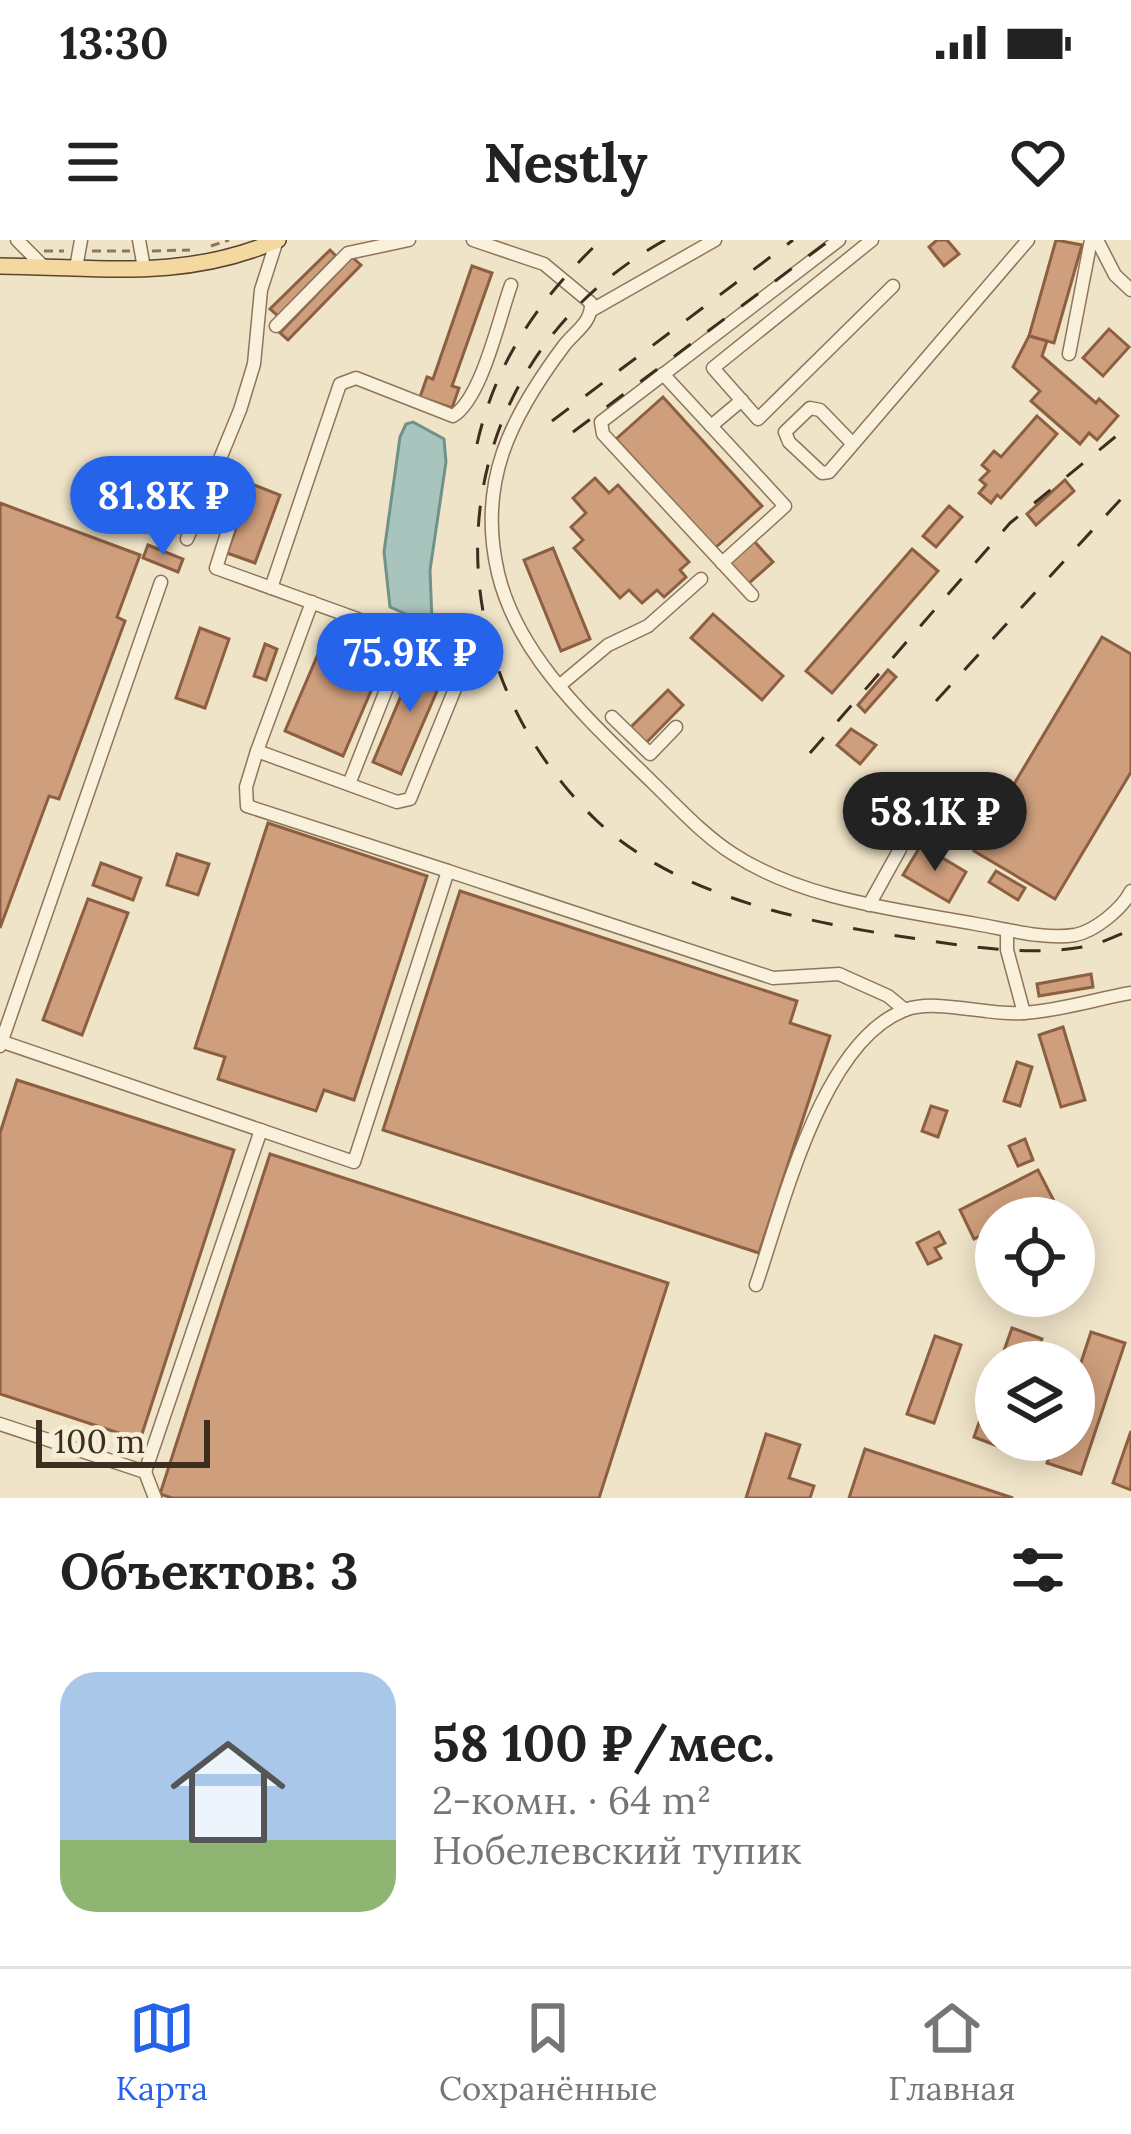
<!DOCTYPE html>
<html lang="ru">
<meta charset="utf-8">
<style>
:root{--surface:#fff;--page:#f6f6f6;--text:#222;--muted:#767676;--line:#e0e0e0;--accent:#2563eb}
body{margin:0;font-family:Lora,serif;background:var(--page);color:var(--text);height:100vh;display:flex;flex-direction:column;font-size:45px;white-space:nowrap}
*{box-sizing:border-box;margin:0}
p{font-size:39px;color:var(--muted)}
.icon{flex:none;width:66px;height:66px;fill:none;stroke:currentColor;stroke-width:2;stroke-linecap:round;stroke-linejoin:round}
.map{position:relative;height:1258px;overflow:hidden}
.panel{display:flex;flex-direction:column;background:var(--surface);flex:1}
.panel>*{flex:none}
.fabs{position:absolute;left:975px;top:957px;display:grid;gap:24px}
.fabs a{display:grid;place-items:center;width:120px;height:120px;border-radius:50%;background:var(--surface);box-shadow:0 6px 30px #0003;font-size:60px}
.scale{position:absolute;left:36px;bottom:30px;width:174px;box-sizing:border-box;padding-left:12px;border:6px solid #3d2e20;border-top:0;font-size:33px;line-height:42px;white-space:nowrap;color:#3d2e20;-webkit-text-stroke:9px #f7eed8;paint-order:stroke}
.price{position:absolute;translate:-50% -102px;padding:0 27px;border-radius:42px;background:var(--accent);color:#fff;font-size:39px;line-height:78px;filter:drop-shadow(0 3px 6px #0008)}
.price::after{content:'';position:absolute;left:50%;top:72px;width:36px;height:27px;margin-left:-18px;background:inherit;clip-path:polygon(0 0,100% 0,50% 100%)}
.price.on{background:#222;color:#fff}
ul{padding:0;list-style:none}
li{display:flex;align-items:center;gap:36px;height:300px;padding:0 60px}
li+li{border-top:3px solid var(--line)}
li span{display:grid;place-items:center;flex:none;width:336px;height:240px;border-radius:36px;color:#555}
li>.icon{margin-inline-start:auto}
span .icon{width:144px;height:144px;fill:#fffc;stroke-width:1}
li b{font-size:51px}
h2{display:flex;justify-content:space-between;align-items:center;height:144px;padding:0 60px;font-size:51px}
.status{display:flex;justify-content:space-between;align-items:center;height:84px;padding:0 60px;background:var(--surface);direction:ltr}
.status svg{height:33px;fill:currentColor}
header{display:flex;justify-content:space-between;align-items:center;height:156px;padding:0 60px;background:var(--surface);font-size:54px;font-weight:700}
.dock{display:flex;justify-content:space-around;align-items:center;height:168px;border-top:3px solid var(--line);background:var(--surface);font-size:33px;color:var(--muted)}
.dock a{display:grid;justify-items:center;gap:6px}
.dock .on{color:var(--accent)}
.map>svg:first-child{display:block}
.water{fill:#a9c4bc;stroke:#6f938a;stroke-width:3}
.building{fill:#cf9f7d;stroke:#8d5f41;stroke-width:3}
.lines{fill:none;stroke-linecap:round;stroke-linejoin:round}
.minor-casing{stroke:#8d765c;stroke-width:15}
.major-casing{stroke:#5b4430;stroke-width:18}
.path{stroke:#8d765c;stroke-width:3;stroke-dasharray:9 6;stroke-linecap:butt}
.minor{stroke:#faf1dc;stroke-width:12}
.major{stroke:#f3d9a0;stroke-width:15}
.rail{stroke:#3d2e20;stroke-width:3;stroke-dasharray:21 21;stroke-linecap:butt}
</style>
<div class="status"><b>13:30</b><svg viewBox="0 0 49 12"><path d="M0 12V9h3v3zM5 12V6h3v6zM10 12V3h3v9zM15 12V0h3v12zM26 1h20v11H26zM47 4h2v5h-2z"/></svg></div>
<header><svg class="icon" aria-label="menu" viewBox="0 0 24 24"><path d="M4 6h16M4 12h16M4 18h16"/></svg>Nestly<svg class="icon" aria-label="heart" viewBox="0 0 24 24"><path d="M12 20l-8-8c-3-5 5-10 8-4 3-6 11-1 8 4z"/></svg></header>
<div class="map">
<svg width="1131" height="1258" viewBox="0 0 1131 1258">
<rect width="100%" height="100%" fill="#f0e4c8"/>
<polygon class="water" points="413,182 444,199 446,222 430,330 432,382 424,382 390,367 384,312 400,197 406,184"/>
<g class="building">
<polygon points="937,0 947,0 959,14 944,26 929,7"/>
<polygon points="1056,0 1082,5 1054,103 1029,96"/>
<polygon points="330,10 336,16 278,76 270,69"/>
<polygon points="352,17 361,25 288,100 280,93"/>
<polygon points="472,26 492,33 452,146 459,148 452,168 420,157 427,137 433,139"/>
<polygon points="1109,89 1129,107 1103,136 1083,118"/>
<polygon points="1029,96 1047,101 1042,116 1096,163 1099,159 1118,176 1097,200 1089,193 1080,204 1031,161 1040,151 1013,127"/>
<polygon points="663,157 762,266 715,308 616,199"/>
<polygon points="1037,176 1057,194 1001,258 997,255 991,263 979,253 986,245 980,240 989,231 982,225 994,211 1001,217"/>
<polygon points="595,238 609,253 618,245 689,322 680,330 686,337 664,357 657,350 642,363 629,350 620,358 574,308 583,300 571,287 586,273 573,258"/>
<polygon points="1065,240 1074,251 1036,285 1027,274"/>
<polygon points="252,244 280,255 255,323 227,313"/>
<polygon points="0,263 140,315 117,377 125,381 59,559 49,556 0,688"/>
<polygon points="949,266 962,277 936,307 923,296"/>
<polygon points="753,300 773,322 748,344 729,323"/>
<polygon points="148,305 183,319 178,332 143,318"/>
<polygon points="553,308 590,399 561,411 524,320"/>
<polygon points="912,309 938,331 832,453 806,431"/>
<polygon points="713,374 783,436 762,460 691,398"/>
<polygon points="331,384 389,409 343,516 285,491"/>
<polygon points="200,388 229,399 205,468 176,458"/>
<polygon points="1102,397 1131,414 1131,532 1055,659 974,611"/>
<polygon points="265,404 277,409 266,440 254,436"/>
<polygon points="418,416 447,428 401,534 373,522"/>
<polygon points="888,430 896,437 865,472 858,465"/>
<polygon points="668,450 683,465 646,503 630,488"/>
<polygon points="851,489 876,505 860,524 837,505"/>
<polygon points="268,583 427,636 354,860 324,850 316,871 218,839 225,817 195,808"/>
<polygon points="921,605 966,632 949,662 903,635"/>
<polygon points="177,614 209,624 198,655 167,645"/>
<polygon points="101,623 141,638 133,660 93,645"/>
<polygon points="996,631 1025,648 1018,660 989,642"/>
<polygon points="460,651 797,761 790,783 830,796 759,1013 383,890"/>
<polygon points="88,659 128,673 82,795 43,780"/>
<polygon points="1091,734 1093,747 1039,756 1037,744"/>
<polygon points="1063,787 1085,860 1061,867 1039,795"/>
<polygon points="1017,822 1032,827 1020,866 1004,861"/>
<polygon points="17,840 234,910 140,1200 0,1154 0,893"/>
<polygon points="931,866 947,871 938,897 922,891"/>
<polygon points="1025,899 1033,920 1018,926 1009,906"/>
<polygon points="270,914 668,1043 599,1258 172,1258 160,1254"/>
<polygon points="1038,930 1053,959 1015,978 996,978 996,988 974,999 960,970"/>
<polygon points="939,992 945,1003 935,1008 941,1018 928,1024 917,1003"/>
<polygon points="1012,1088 1042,1099 1033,1122 1000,1122"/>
<polygon points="1091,1092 1125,1103 1081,1234 1047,1223 1055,1200 1074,1200 1074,1144"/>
<polygon points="935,1096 961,1105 934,1183 907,1174"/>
<polygon points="996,1134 996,1200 1006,1200 1003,1208 974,1197"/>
<polygon points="1131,1191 1131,1250 1113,1243"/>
<polygon points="766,1194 800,1205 789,1238 814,1246 810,1258 746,1258"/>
<polygon points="865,1209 1013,1258 849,1258"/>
</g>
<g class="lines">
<defs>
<g id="minor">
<polyline points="17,0 44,27"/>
<polyline points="139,0 144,28"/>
<path d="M473,0L544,24L591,63C592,83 574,92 563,107C510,178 477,243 498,333C518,418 592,483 652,542C678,567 703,595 733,614C804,660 895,669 976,684C1006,689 1045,700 1075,695C1095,691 1122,669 1131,651"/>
<polyline points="872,0 713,128 758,179 893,46"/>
<polyline points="1097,0 1115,35 1131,50"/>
<polyline points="76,28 81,0"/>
<polyline points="592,70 715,0"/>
<polyline points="276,86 348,13 409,0"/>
<polyline points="1069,114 1091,0"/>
<polyline points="663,134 785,266 722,323"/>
<polyline points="711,186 742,160"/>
<polyline points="851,202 820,170 810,168 785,192 789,202 822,233 829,232 1028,0"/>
<polyline points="237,262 216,328 438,408 455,417 461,434 410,559 397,562 257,511 312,362"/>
<polyline points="187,299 240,170 254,124 261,50 277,0"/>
<path d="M271,348L340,144L356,138L453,176C482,158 499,78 511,45"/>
<polyline points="752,355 603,194 601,182 839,0"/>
<polyline points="559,446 608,405 648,386 701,339"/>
<polyline points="612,477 650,514 676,487"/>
<polyline points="257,511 246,547 247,566 448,631"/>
<polyline points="349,544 407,397"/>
<polyline points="869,665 900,609"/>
<polyline points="1007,690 1007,710 1024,773"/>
<polyline points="0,801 354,922 448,631 773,738 839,734 888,756 905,770"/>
<polyline points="0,806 161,342"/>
<path d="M756,1045C783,967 821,802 905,770C936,758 988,776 1023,773C1059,771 1096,759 1131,753"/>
<polyline points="0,1184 145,1232 155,1258"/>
<polyline points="145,1232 261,890"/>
</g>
<path id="major" d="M0,26C99,27 184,41 278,0"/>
</defs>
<use href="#minor" class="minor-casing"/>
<use href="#major" class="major-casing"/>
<g class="path">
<polyline points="211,6 229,0"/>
<polyline points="44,11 64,11"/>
<polyline points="92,11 130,11"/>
<polyline points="152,11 190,10"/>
</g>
<use href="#minor" class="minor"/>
<use href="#major" class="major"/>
<g class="rail">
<path d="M665,0C443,124 416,405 596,580C674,654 795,680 898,696C959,705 1027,718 1088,706C1103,703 1117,695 1131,690"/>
<polyline points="552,181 793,0"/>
<polyline points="573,192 830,0"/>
<path d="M477,204C496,120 540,58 601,0"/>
<polyline points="936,461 1131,248"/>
<polyline points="810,513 1010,283 1131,184"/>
</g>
</g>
</svg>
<div class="fabs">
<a><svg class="icon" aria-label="locate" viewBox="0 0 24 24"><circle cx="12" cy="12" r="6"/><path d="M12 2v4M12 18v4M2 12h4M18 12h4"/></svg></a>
<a><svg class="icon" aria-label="layers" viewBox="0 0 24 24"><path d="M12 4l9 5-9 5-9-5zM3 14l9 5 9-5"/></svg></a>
</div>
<div class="scale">100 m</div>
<b class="price" style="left:163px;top:318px">81.8K ₽</b>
<b class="price" style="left:410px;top:475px">75.9K ₽</b>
<b class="price on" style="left:935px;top:634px">58.1K ₽</b>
</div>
<section class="panel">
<h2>Объектов: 3<svg class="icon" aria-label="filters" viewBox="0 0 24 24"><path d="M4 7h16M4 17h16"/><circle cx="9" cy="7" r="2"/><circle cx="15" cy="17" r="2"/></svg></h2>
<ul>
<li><span style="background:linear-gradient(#a9c7e8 70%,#8fb573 0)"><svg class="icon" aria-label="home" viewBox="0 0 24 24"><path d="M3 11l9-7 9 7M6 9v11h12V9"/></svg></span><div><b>58 100 ₽/мес.</b><p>2-комн. · 64 m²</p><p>Нобелевский тупик</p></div></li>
</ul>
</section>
<nav class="dock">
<a class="on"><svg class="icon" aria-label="map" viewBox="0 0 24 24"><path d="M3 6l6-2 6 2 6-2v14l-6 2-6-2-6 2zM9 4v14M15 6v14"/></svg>Карта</a>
<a><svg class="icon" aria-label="saved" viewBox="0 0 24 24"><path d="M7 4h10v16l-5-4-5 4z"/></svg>Сохранённые</a>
<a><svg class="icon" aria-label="home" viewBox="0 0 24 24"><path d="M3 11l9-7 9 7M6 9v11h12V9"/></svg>Главная</a>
</nav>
